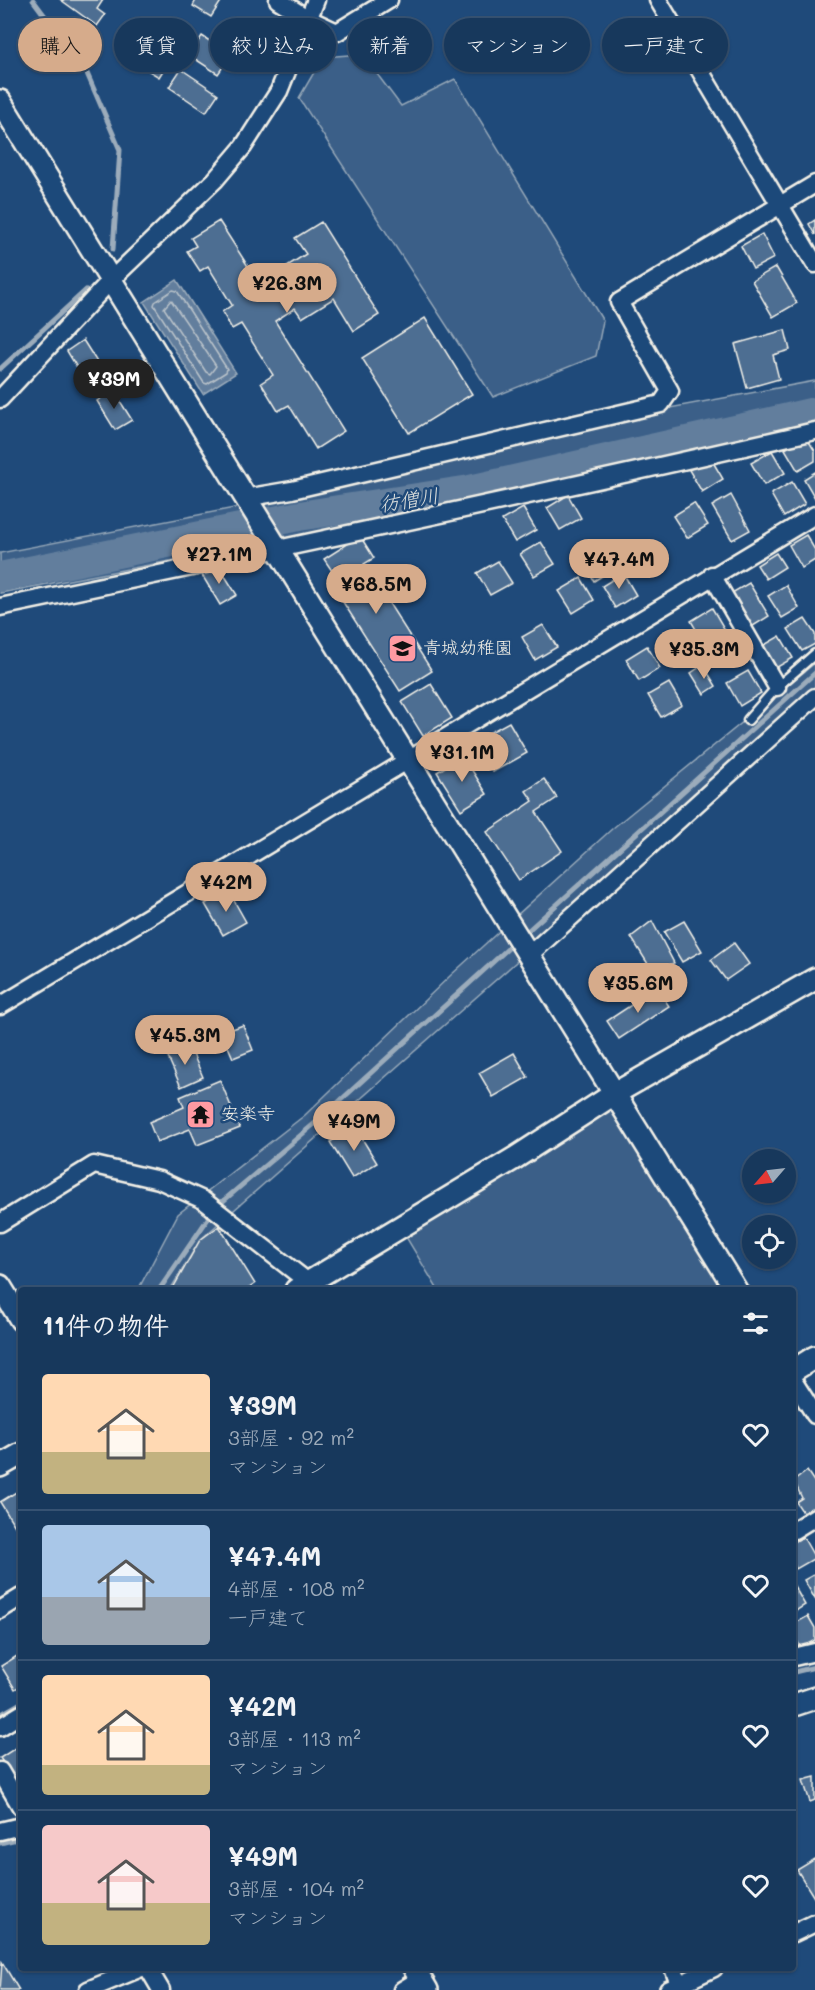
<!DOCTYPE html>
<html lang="ja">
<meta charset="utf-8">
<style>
:root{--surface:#17385c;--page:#244365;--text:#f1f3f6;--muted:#9eacbb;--line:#365272;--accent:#d6ab8b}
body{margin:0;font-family:Mali,"Klee One",sans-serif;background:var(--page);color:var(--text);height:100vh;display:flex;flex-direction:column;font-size:22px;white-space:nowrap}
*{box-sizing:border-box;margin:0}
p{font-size:20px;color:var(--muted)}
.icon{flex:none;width:33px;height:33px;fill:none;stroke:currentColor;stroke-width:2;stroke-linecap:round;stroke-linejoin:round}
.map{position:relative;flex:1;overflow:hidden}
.drawer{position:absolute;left:18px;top:1287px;width:778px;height:684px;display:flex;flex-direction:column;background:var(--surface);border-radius:6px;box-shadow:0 2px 4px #0004,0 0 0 2px var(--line)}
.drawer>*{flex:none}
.hud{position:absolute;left:18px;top:18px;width:780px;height:54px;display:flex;gap:12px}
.needle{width:39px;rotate:242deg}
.tools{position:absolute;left:742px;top:1149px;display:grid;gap:12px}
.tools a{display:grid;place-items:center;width:54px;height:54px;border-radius:50%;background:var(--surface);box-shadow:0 2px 4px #0004,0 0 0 2px var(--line);font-size:30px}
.price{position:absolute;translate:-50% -51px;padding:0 14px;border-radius:21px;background:var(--accent);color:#111;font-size:20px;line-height:39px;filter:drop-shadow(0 2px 3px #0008)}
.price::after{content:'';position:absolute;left:50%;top:36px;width:18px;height:14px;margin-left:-9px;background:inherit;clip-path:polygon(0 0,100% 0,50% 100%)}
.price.selected{background:#222;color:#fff}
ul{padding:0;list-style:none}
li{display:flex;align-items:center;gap:18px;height:150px;padding:0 24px}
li+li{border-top:2px solid var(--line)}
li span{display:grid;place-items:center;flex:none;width:168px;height:120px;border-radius:6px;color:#555}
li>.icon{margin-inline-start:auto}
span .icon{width:72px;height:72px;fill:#fffc;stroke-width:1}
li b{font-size:26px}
h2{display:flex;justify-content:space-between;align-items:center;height:72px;padding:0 24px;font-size:26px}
.pill{padding:0 21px;border-radius:27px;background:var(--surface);box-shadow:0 2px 4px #0004,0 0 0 2px var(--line);font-size:21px;line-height:54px}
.pill.selected{background:var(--accent);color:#111}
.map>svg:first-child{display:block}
.green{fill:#3a5f88;stroke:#97a8b8;stroke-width:1.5}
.water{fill:#627e9d;stroke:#9cacbb;stroke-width:1.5}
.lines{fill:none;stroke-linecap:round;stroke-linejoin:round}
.shore{stroke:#bac3ca;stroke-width:1.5}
.stream{stroke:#9cacbb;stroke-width:5}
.river{stroke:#627e9d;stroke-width:30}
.building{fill:#4d6e92;stroke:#f4f1e8;stroke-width:1.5}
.service-casing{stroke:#f4f1e8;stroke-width:13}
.minor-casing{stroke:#f4f1e8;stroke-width:21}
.tertiary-casing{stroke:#f4f1e8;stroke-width:26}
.service{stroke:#1f4a7a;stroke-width:8}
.minor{stroke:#1f4a7a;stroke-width:16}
.tertiary{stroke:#1f4a7a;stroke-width:21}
.labels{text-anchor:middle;stroke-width:5;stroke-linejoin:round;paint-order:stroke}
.poi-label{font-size:18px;fill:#f4f1e8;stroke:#1f4a7a;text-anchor:start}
.water-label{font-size:20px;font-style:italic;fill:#dee0dd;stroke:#1f4a7a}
</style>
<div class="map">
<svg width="815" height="1990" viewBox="0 0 815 1990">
<rect width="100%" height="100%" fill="#1f4a7a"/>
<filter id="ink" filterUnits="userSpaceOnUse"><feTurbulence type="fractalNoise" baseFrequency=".0167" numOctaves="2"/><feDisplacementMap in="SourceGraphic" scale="12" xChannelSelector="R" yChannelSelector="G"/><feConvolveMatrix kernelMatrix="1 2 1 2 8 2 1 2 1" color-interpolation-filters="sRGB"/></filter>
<g filter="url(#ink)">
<g class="green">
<polygon points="362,54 401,106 455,79 603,321 596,356 493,397 299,98 323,57"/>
<polygon points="815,381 815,426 347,535 186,558 0,593 0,553 297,496 540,432"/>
<polygon points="815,663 815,699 200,1240 170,1290 138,1290 178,1214 305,1115 451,975 613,828"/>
<polygon points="614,1094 736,1290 438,1290 400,1227"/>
</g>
<polygon class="water" points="177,280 236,373 203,394 144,302"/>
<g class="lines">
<g class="shore">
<polygon points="173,290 177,291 227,369 226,372 207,384 204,383 154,305 155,302"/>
<polygon points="171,300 216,366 210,374 206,372 164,308"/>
</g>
<g class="stream">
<polyline points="33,0 86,71 120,150 113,249"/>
<polyline points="0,369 86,290"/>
<polyline points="523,935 815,673"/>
<polyline points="159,1290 216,1207 320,1119 514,943"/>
<polyline points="794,1672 815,1667"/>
<polyline points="0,1715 21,1703"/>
<polyline points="0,1843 21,1838"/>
</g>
<polyline class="river" points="0,577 299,516 470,490 815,412"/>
</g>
<g class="building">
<polygon points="61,0 103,0 97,9 105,15 97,26"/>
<polygon points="196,0 222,0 211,17 193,6"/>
<polygon points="202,36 231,55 218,74 189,55"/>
<polygon points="139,43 169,61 159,77 129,59"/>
<polygon points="181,69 218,94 206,112 169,87"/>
<polygon points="815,220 815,235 809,224"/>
<polygon points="219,221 269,299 280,293 270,277 306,254 295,238 321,222 379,315 354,331 334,298 302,318 295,308 275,321 344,431 316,449 289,405 278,411 261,383 273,375 241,324 232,329 222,312 232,305 208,266 200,271 187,251 196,246 191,238"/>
<polygon points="762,234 774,258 753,269 741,246"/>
<polygon points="776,267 797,303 773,317 752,281"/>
<polygon points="425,318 472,394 409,433 362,358"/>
<polygon points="785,330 790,350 773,355 779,379 747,388 735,344"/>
<polygon points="83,340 102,370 85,381 67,351"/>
<polygon points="113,390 132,420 115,430 97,401"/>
<polygon points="806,437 815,451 815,461 798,471 785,449"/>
<polygon points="772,451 785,473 764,485 751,463"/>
<polygon points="710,457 723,479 702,492 689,470"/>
<polygon points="815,472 815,498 804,479"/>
<polygon points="792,482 805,504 784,517 771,494"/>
<polygon points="568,495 581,518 560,530 547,508"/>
<polygon points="731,495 750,530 732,540 712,506"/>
<polygon points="694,503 708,525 687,538 673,516"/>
<polygon points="523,508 536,530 515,542 502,520"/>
<polygon points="806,535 815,550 815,560 802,568 789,545"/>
<polygon points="360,536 374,558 364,564 432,671 400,691 334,588 341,584 324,559"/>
<polygon points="541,542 555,564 534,576 520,554"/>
<polygon points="601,546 615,568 594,581 580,559"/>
<polygon points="776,553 785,567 766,579 757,565"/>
<polygon points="498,561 512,583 490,595 477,573"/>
<polygon points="218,565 237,595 220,605 202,575"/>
<polygon points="623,573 636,595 615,608 602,586"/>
<polygon points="581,578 594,600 573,613 559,591"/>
<polygon points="749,583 769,616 750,628 730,594"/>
<polygon points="786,585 799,608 782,618 768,596"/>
<polygon points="712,608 725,630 704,643 691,621"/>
<polygon points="805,619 815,634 815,644 802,651 788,629"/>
<polygon points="543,625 557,647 535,660 522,637"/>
<polygon points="780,636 793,658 772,670 759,648"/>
<polygon points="647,646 660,668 639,681 626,659"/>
<polygon points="703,665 716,686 704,694 691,673"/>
<polygon points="748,671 761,693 740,706 727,683"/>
<polygon points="669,683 682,705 661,717 648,695"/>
<polygon points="431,684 452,718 423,736 402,702"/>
<polygon points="509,722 527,753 493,772 476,740"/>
<polygon points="463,756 487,794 461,810 437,772"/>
<polygon points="544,779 557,798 536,812 562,851 519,880 487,832 533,801 526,791"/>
<polygon points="228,890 246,922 223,935 205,904"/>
<polygon points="652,921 674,963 653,972 631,937"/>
<polygon points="684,921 702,951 682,962 664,932"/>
<polygon points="734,943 749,964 726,980 711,960"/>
<polygon points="657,988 669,1006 619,1039 607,1021"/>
<polygon points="243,1025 253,1050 233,1058 222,1033"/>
<polygon points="189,1045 203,1077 181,1087 167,1055"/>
<polygon points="514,1053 528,1077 493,1097 479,1073"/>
<polygon points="220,1080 240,1128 197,1145 190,1129 157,1142 149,1122 184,1107 180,1097"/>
<polygon points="355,1127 377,1163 352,1178 330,1142"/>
<polygon points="219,1226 255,1284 246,1290 172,1290 200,1240"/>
<polygon points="807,1471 815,1483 815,1506 804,1514 796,1502 802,1498 794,1481"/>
<polygon points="21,1489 21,1536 0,1502"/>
<polygon points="803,1537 815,1558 796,1569 794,1564 794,1542"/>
<polygon points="815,1574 815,1599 804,1580"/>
<polygon points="794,1586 805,1605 794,1612"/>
<polygon points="808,1616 815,1628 815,1640 801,1648 794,1635 794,1624"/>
<polygon points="17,1656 21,1662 21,1685 15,1689 1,1666"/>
<polygon points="17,1747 21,1753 21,1777 15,1780 0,1758"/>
<polygon points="815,1777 815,1800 810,1802 803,1780"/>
<polygon points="815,1859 815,1899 797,1870"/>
<polygon points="2,1962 19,1990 0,1990"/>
</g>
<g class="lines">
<defs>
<polyline id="service" points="748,720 777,687 815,654"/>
<g id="minor">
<polyline points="278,0 307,18 337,32 389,0"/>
<polyline points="658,0 815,264"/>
<polyline points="0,399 111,280 215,180 243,147 279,91 316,0"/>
<polyline points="245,498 292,490 661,404 670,391 619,302 815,184"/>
<polyline points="712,575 777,687"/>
<path d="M0,607C272,551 544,493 815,431"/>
<polyline points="528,956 815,697"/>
<polyline points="0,1006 815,515"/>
<polyline points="0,1223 94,1165 159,1180 203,1200 308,1282 313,1290"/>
<polyline points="794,1382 815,1415"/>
<polyline points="794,1530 815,1517"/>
<polyline points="0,1610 21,1597"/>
<polyline points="794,1657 815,1652"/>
<polyline points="0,1727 21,1714"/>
<polyline points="0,1771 21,1807"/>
<polyline points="0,1831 21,1826"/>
<polyline points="794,1933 815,1923"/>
<polyline points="148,1968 161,1990"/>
<polyline points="673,1968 679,1984"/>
<polyline points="88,1990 141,1968"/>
<polyline points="402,1990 420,1979"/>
<polyline points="668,1990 714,1968"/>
</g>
<g id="tertiary">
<polyline points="0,101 736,1290"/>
<polyline points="0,1286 21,1320"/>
<polyline points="296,1290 515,1158 614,1094 815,979"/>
<polyline points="794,1370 815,1357"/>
<polyline points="0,1466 21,1454"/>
<polyline points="794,1705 815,1698"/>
<polyline points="414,1968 427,1990"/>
</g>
</defs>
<use href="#service" class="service-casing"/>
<use href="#minor" class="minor-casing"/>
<use href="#tertiary" class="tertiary-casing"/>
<use href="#service" class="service"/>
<use href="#minor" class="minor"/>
<use href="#tertiary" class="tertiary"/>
</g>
</g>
<defs>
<symbol id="school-square" viewBox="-11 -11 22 22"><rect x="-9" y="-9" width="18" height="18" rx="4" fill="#ff9aa2" stroke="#1f4a7a"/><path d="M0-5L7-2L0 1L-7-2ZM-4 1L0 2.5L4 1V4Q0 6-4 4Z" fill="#111"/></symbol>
<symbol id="temple-square" viewBox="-11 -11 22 22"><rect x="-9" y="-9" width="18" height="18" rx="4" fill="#ff9aa2" stroke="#1f4a7a"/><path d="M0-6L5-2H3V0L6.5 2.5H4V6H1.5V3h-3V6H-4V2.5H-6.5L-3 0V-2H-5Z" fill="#111"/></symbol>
</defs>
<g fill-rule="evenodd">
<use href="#school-square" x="386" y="632" width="33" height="33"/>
<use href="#temple-square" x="184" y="1098" width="33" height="33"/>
</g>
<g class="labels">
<g class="poi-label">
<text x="423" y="654">青城幼稚園</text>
<text x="221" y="1120">安楽寺</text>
</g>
<g class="water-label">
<text transform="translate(409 500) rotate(-9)" y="7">彷僧川</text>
</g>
</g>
</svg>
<div class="tools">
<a><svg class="needle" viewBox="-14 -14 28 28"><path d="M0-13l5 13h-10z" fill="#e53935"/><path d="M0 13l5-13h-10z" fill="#9eacbb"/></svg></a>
<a><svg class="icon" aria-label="locate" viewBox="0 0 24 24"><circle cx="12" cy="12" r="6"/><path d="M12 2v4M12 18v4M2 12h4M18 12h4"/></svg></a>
</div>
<b class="price" style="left:287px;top:314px">¥26.3M</b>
<b class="price selected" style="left:114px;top:410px">¥39M</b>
<b class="price" style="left:219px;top:585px">¥27.1M</b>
<b class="price" style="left:619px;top:590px">¥47.4M</b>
<b class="price" style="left:376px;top:615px">¥68.5M</b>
<b class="price" style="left:704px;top:680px">¥35.3M</b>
<b class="price" style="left:462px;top:783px">¥31.1M</b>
<b class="price" style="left:226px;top:913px">¥42M</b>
<b class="price" style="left:638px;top:1014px">¥35.6M</b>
<b class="price" style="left:185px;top:1066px">¥45.3M</b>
<b class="price" style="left:354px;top:1152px">¥49M</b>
<div class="hud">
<a class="pill selected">購入</a>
<a class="pill">賃貸</a>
<a class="pill">絞り込み</a>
<a class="pill">新着</a>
<a class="pill">マンション</a>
<a class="pill">一戸建て</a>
</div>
<section class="drawer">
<h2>11件の物件<svg class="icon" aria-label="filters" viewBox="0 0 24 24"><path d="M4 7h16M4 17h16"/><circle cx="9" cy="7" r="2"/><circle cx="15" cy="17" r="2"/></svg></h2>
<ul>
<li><span style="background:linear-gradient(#ffd9b3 65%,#c2b280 0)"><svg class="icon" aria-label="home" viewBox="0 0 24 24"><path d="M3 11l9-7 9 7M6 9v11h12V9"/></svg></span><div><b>¥39M</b><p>3部屋 · 92 m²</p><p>マンション</p></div><svg class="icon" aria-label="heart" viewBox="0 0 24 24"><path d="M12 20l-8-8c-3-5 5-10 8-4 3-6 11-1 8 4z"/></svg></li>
<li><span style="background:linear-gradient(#a9c7e8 60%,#9aa5b1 0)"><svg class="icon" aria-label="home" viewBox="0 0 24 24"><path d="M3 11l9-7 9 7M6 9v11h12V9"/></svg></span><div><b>¥47.4M</b><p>4部屋 · 108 m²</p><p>一戸建て</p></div><svg class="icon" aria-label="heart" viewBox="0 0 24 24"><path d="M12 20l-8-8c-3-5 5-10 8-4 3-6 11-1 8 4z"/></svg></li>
<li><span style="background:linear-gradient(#ffd9b3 75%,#c2b280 0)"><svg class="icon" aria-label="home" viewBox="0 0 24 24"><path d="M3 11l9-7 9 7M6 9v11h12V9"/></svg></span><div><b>¥42M</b><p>3部屋 · 113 m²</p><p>マンション</p></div><svg class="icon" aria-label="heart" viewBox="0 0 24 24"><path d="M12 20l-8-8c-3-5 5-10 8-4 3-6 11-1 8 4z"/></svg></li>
<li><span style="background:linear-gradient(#f6c9c9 65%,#c2b280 0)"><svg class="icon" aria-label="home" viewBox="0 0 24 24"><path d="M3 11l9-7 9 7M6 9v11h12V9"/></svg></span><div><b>¥49M</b><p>3部屋 · 104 m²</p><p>マンション</p></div><svg class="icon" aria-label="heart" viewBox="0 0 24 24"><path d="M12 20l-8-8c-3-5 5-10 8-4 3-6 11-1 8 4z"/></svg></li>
</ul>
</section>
</div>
